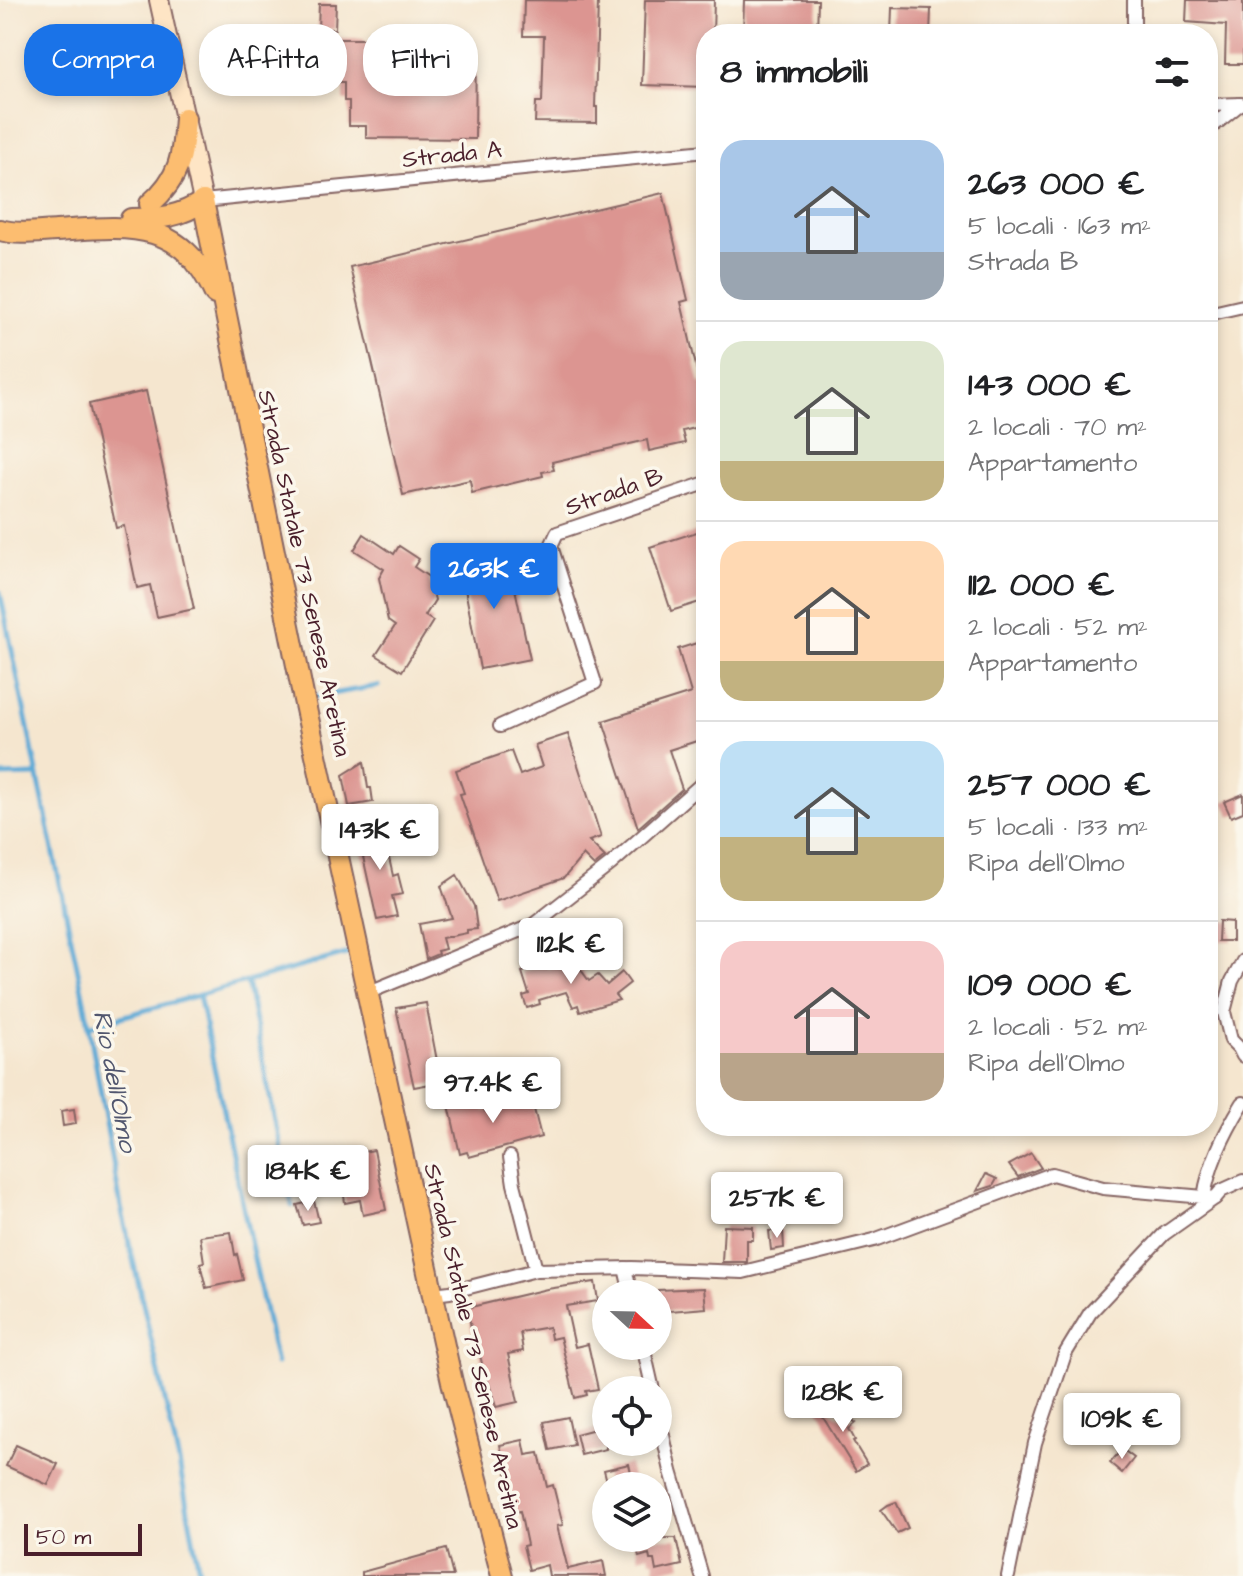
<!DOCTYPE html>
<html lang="it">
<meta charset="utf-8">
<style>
:root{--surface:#fff;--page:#f2f2f2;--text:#202124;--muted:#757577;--line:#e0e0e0;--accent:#1a73e8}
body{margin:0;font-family:"Architects Daughter",sans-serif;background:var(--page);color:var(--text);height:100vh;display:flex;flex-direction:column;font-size:30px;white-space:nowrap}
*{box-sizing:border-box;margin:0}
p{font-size:26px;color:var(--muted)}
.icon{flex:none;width:44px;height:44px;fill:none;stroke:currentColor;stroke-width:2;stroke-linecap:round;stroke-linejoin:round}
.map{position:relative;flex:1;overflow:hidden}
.panel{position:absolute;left:696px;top:24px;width:522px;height:1112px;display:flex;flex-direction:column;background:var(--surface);border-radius:32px;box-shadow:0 4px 12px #0003}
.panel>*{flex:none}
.hud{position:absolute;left:24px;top:24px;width:552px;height:72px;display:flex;gap:16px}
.needle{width:52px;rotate:112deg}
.buttons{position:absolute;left:592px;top:1280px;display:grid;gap:16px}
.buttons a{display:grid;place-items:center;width:80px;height:80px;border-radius:50%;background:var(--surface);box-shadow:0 4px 12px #0003;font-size:40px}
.scale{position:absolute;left:24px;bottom:20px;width:118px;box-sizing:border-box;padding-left:8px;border:4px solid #4a1f2b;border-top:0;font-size:22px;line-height:28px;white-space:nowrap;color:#4a1f2b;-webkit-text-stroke:6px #fbf7ec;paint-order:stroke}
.price{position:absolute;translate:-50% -68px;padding:0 18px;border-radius:8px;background:#fff;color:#222;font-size:26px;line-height:52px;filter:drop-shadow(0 2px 4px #0008)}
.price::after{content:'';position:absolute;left:50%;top:48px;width:24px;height:18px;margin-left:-12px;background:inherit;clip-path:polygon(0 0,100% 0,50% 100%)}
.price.active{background:var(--accent);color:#fff}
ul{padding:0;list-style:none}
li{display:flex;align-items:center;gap:24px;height:200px;padding:0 24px}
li+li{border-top:2px solid var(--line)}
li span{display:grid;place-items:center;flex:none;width:224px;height:160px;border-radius:24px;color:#555}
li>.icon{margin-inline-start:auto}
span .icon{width:96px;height:96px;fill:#fffc;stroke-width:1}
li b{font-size:34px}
h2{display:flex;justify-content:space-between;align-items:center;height:96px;padding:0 24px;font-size:34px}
.chip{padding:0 28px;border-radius:32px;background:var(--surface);box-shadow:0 4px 12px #0003;font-size:28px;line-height:72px}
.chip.active{background:var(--accent);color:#fff}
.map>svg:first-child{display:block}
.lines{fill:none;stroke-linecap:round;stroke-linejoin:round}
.stream{stroke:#5eaad6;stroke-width:5}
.building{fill:#dc9591}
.street-casing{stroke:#866564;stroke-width:16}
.secondary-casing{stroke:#866564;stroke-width:22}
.primary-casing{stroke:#866564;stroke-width:24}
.street{stroke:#fff;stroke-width:12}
.secondary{stroke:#fee5c5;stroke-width:18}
.primary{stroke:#fcbd6f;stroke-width:20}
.labels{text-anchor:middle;stroke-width:7;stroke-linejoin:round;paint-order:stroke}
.street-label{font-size:24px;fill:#4a1f2b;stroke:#fbf7ec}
.water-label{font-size:26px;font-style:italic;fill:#52576f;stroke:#fbf7ec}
</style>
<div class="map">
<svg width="1243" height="1576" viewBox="0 0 1243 1576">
<rect width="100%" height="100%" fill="#fbf7ec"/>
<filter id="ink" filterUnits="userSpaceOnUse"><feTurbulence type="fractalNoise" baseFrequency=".0125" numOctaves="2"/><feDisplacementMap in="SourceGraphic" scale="16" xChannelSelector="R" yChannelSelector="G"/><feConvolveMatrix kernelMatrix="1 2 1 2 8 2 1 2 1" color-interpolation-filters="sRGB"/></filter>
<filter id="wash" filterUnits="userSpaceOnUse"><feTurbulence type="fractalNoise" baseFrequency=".006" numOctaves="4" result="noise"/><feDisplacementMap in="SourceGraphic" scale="32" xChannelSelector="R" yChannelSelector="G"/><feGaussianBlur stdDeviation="1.8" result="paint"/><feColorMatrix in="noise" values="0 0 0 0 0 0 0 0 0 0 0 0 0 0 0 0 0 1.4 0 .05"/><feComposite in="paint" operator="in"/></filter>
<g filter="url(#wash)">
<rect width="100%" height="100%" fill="#f5e6cf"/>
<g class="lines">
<g class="stream">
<polyline points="0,592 87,1015 121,1207 179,1462 200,1576"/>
<polyline points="313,697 378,686"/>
<polyline points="0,776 36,775"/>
<polyline points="247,982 292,1206"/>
<polyline points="199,995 276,1364"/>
<polyline points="89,1026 353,952"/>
</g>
</g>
<g id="blocks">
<g class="building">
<polygon points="524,0 598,1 595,107 597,107 597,123 535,122 536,102 542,102 544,36 523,36"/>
<polygon points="645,0 714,0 713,34 706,34 706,87 642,85"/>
<polygon points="744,0 818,0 817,34 743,34"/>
<polygon points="1187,0 1243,0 1243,64 1225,64 1226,25 1186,22"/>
<polygon points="319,4 336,4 335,29 318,29"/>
<polygon points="892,8 931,9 930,34 891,34"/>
<polygon points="334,39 364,39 364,43 476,44 475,139 366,138 366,126 349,126 349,101 344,101 344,82 339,82 339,62 334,62"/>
<polygon points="663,193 688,300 681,302 700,383 706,382 706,425 682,431 685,443 649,451 647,440 552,462 554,470 542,472 543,476 472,493 470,480 403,495 350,267"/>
<polygon points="146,391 194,609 157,617 150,585 137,588 124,526 116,528 89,404"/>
<polygon points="706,529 706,600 671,611 650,547"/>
<polygon points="364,534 394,554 399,546 419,559 414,567 429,577 435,600 425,616 433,621 402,671 376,655 395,626 388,621 379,578 384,569 354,550"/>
<polygon points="507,551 530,659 480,669 460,562"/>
<polygon points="706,640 706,738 669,750 682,789 638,828 603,721 691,693 678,649"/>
<polygon points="568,734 601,837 589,841 605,857 594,866 583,855 564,878 497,901 460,794 464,793 456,770 511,751 520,775 542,767 535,745"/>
<polygon points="364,762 368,788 371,788 373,802 349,806 343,775"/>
<polygon points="1243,794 1243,812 1231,817 1224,802"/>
<polygon points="381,822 393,876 398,874 403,894 392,896 397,916 377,920 358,834 371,831 369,825"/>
<polygon points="457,875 474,906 477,929 467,930 467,933 442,938 445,949 437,951 438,954 426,959 419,924 452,918 441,886"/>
<polygon points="1219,921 1232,922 1232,941 1218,941"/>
<polygon points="568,962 571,967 576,963 589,981 598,975 607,985 622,972 630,983 615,995 619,1000 580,1012 578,1005 573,1007 566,992 539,1000 540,1004 527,1008 523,996 529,994 522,972 546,964 547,969 559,963 560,966"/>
<polygon points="426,1003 441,1082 414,1087 396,1008"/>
<polygon points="481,1097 485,1111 531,1097 541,1137 469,1157 467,1152 460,1154 449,1105"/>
<polygon points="74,1109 76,1124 63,1126 61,1111"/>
<polygon points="374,1150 386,1210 363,1215 360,1200 345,1203 343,1188 357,1185 352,1154"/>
<polygon points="1031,1153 1041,1168 1018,1177 1009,1165"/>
<polygon points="986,1174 997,1179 993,1186 977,1191"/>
<polygon points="314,1201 319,1222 303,1225 297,1205"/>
<polygon points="724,1226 753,1227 753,1240 747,1240 747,1262 722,1262"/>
<polygon points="783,1230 784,1248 771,1250 769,1231"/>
<polygon points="231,1232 235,1255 237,1254 243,1280 206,1288 200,1263 204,1262 200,1236"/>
<polygon points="595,1282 598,1301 566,1306 575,1347 588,1344 598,1389 586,1391 587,1395 575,1398 560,1337 551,1339 549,1327 520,1332 523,1351 508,1354 518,1402 496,1407 488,1381 486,1382 477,1341 474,1342 467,1308 547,1289"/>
<polygon points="704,1288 706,1308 658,1312 658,1290"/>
<polygon points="810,1396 842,1418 847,1416 856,1423 849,1429 855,1440 853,1441 867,1464 856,1471"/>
<polygon points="568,1417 574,1445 550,1450 544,1422"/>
<polygon points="606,1426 606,1449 581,1455 576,1434"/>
<polygon points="523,1440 526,1455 539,1453 547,1487 553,1485 563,1525 557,1526 568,1569 603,1561 606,1576 549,1576 547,1565 529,1570 523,1546 527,1545 520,1511 516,1512 500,1445"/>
<polygon points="16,1445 58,1464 48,1485 6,1466"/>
<polygon points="1122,1449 1134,1458 1122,1473 1110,1463"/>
<polygon points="629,1464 634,1486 616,1486 615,1483 608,1485 604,1470"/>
<polygon points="896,1502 908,1528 897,1533 881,1510 888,1505"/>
<polygon points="635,1538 676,1538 682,1565 656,1571 654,1560 650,1560 649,1554 639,1557"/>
<polygon points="446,1549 453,1576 362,1576 362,1572"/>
</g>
</g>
</g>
<g filter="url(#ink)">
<use href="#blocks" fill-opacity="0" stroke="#866564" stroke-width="2"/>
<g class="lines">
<defs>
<g id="street">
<polyline points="1134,34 1134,0"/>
<polyline points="1208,105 1241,104"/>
<polyline points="1208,130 1240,104"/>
<polyline points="203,201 706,151"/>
<polyline points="1208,314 1243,306"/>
<polyline points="500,726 595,683 551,546 557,533 706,483"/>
<polyline points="1243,961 1232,981 1224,1012 1231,1040 1239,1048 1243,1056"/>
<polyline points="367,993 533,925 611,864 706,780"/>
<polyline points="510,1157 514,1184 536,1270"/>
<path d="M1204,1197C1209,1163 1225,1132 1243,1103"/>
<polyline points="1215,1198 1221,1191 1243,1181"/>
<polyline points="625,1268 631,1294"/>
<polyline points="433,1294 450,1292 536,1270 632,1268 743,1272 874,1240 1052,1174 1103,1188 1215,1198 1164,1234 1090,1313 1065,1354 1035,1443 1008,1576"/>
<polyline points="643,1346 653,1390"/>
<polyline points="658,1413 671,1471 702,1576"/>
</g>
<polyline id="secondary" points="159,0 203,201"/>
<g id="primary">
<polyline points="203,201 303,695 437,1314 452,1382 502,1576"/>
<path d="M150,204C181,176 182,158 185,118"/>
<path d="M131,219C158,219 181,217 203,201"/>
<path d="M0,230C18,235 37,232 56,231C128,226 181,218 215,294"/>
</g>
</defs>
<use href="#street" class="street-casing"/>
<use href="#secondary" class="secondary-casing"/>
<use href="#primary" class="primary-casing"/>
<use href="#street" class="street"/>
<use href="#secondary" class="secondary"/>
<use href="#primary" class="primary"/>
</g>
</g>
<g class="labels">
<g class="street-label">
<text transform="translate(452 154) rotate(-6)" y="8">Strada A</text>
<text transform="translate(614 491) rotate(-19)" y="8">Strada B</text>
<text transform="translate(305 573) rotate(78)" y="8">Strada Statale 73 Senese Aretina</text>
<text transform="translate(474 1346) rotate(77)" y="8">Strada Statale 73 Senese Aretina</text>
</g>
<g class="water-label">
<text transform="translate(116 1081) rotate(79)" y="9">Rio dell'Olmo</text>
</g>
</g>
</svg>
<div class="buttons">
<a><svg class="needle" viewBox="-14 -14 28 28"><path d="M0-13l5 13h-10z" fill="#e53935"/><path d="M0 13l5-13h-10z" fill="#757577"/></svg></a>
<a><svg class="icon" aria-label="locate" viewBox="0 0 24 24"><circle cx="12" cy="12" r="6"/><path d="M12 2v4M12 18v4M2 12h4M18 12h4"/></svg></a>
<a><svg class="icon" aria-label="layers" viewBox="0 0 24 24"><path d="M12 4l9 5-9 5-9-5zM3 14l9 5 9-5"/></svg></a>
</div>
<div class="scale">50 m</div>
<b class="price active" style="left:494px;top:611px">263K €</b>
<b class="price" style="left:380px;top:872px">143K €</b>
<b class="price" style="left:571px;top:986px">112K €</b>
<b class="price" style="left:493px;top:1125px">97.4K €</b>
<b class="price" style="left:308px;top:1213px">184K €</b>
<b class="price" style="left:777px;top:1240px">257K €</b>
<b class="price" style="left:843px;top:1434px">128K €</b>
<b class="price" style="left:1122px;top:1461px">109K €</b>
<div class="hud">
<a class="chip active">Compra</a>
<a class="chip">Affitta</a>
<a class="chip">Filtri</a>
</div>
<section class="panel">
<h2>8 immobili<svg class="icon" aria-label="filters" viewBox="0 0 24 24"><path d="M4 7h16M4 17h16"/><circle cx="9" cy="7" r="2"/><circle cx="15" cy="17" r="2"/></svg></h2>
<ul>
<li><span style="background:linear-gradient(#a9c7e8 70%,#9aa5b1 0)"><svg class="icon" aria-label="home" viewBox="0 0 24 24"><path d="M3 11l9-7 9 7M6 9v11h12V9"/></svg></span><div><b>263 000 €</b><p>5 locali · 163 m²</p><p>Strada B</p></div></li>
<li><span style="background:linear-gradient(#dfe7d0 75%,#c2b280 0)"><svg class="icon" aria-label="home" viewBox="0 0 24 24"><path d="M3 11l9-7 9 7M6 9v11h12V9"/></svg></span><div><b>143 000 €</b><p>2 locali · 70 m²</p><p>Appartamento</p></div></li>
<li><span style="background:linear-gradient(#ffd9b3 75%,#c2b280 0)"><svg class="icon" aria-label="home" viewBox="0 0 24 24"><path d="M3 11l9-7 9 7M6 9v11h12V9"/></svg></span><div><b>112 000 €</b><p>2 locali · 52 m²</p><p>Appartamento</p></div></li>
<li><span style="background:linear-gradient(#bfe0f5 60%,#c2b280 0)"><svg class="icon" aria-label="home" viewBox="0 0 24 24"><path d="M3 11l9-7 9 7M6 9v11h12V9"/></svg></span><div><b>257 000 €</b><p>5 locali · 133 m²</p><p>Ripa dell'Olmo</p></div></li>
<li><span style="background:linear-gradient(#f6c9c9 70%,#b9a48a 0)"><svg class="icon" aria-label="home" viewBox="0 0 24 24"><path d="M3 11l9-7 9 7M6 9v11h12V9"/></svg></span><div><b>109 000 €</b><p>2 locali · 52 m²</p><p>Ripa dell'Olmo</p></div></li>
</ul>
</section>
</div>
